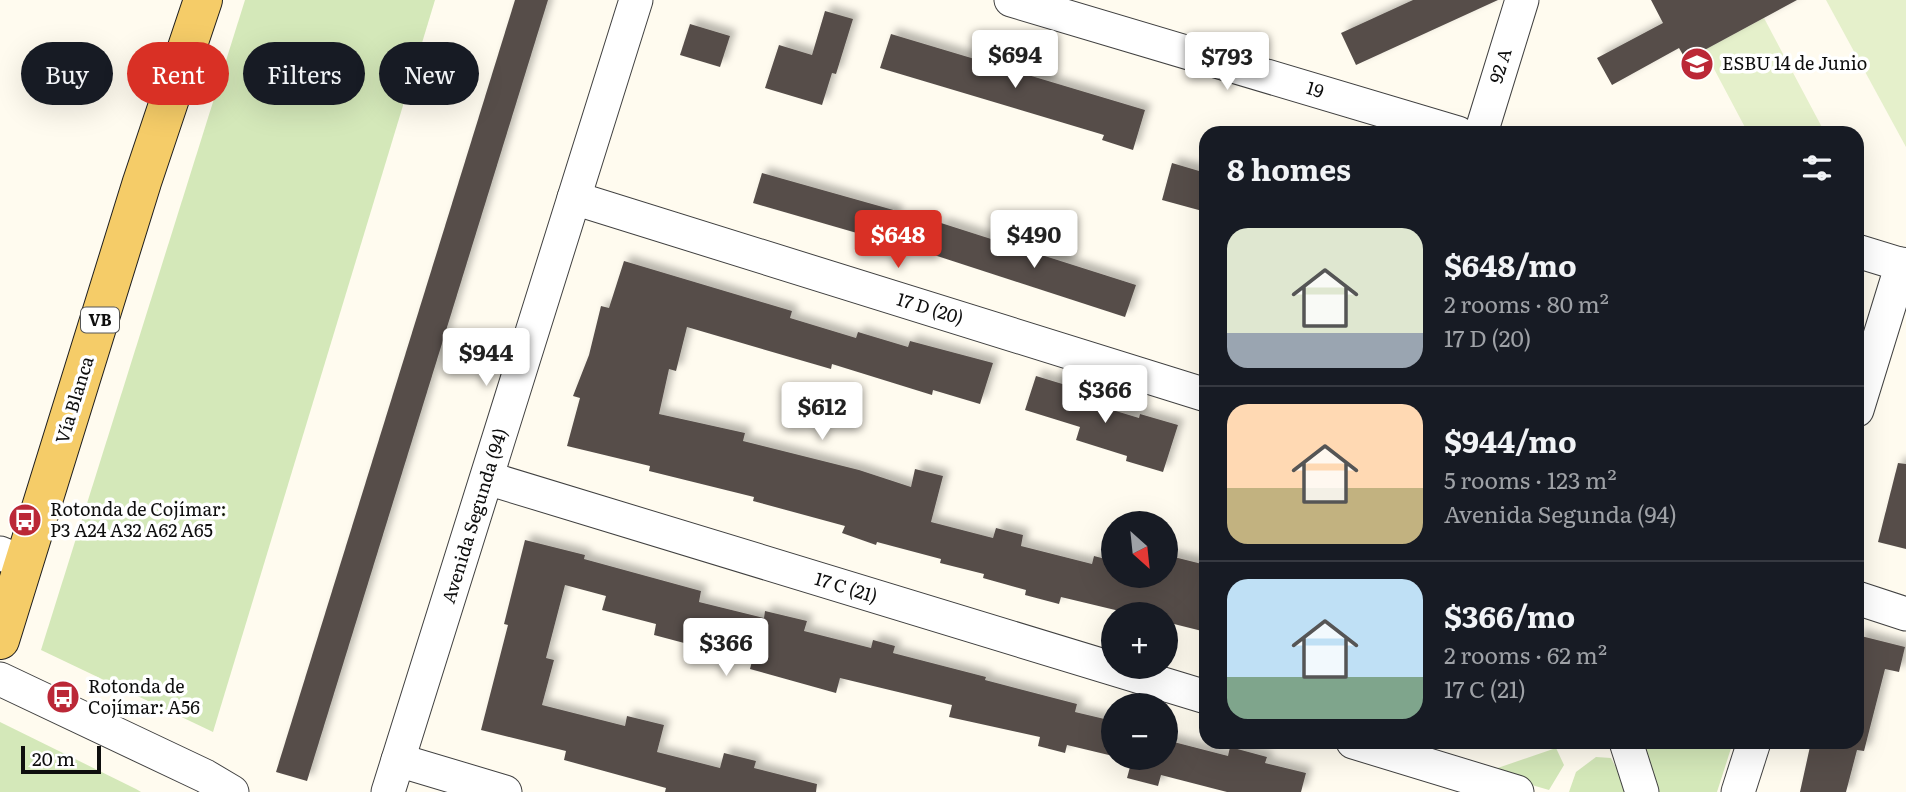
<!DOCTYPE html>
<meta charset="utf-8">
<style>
:root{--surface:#171b24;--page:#20242c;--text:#f1f3f6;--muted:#9ea1a6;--line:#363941;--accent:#d93025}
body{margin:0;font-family:Literata,serif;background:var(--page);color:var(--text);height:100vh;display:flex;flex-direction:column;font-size:26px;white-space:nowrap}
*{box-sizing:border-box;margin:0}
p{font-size:23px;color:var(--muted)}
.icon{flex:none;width:38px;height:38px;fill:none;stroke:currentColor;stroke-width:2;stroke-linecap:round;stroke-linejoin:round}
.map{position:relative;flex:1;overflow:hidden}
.panel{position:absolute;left:1199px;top:126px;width:665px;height:623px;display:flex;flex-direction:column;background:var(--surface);border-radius:21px;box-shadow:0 7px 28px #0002}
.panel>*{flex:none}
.guide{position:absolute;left:21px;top:42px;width:665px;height:63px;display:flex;gap:14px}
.needle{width:46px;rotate:153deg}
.controls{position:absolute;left:1101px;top:511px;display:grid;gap:14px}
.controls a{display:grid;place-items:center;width:77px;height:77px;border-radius:50%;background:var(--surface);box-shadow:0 7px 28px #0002;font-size:35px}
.scale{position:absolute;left:21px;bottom:18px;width:80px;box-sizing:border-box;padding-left:7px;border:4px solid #0e0e0e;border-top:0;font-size:19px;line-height:24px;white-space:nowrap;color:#0e0e0e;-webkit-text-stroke:5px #fff;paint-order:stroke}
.price{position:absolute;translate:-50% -60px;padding:0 16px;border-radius:7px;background:#fff;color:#222;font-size:23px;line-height:46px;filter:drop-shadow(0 2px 4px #0008)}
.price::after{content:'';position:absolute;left:50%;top:42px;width:21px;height:16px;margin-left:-10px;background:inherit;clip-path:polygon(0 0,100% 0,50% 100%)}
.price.selected{background:var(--accent);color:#fff}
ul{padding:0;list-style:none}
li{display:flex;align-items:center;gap:21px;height:175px;padding:0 28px}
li+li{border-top:2px solid var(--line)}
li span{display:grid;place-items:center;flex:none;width:196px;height:140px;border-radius:21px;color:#555}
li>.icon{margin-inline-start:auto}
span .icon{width:84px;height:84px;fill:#fffc;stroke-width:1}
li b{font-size:30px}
h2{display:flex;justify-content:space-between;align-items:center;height:84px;padding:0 28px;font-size:30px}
.chip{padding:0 24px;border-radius:32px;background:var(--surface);box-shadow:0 7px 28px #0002;font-size:24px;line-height:63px}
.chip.selected{background:var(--accent);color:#fff}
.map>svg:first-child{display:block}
.green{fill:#d4e8b9}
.pitch{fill:#e5f0cb}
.building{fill:#564e4a;filter:url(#shadow)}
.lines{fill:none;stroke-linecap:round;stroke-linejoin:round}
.minor-casing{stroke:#414141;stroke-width:35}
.major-casing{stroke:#1f1f1f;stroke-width:40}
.minor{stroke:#fff;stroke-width:33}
.major{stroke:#f5cc68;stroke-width:38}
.labels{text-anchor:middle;stroke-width:7;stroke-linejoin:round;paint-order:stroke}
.shield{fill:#fff;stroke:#565656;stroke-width:2}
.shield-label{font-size:16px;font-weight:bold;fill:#0e0e0e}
.poi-label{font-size:18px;fill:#0e0e0e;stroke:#fff;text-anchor:start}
.street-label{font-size:18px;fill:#0e0e0e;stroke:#fff}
</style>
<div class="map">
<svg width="1906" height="792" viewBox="0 0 1906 792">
<defs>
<filter id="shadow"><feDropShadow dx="6" dy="-6" stdDeviation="3.5" flood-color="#0004"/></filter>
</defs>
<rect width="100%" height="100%" fill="#fffbef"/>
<g class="green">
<polygon points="245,0 435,0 213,732 41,650"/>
<polygon points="0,722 136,789 141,792 0,792"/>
<polygon points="1639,742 1733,742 1717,792 1657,792"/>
<polygon points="1556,748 1564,765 1549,790 1486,772"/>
<polygon points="1596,757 1611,758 1629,792 1569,792 1576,772"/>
</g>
<g class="pitch">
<polygon points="1826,0 1906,0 1906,147"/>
<polygon points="1764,18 1825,133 1748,133 1704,50"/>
</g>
<g class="building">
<polygon points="515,0 548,0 307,781 276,772"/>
<polygon points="1413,0 1498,0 1356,65 1341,33"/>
<polygon points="1651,0 1797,0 1686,60 1679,48 1612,85 1597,58 1663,23"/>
<polygon points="825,11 853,19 836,74 832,73 822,105 765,88 779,45 812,55"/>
<polygon points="690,24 730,36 720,67 680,55"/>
<polygon points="891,34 1145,110 1133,150 1102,140 1104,135 880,68"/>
<polygon points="1172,163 1206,173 1206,212 1162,200"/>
<polygon points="762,173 897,211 888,242 753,203"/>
<polygon points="941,223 1136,285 1125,317 931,254"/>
<polygon points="624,261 792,311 790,318 856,338 858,332 908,347 910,341 993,363 980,404 933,390 932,395 832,364 831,369 687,327 676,371 669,369 659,414 745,433 743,441 859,470 911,487 915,469 943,476 931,522 993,538 996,528 1023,535 1021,546 1092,564 1094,556 1113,561 1113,576 1166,576 1166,555 1206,565 1206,632 1166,622 1166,614 1132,614 1061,597 1059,604 1025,595 1026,590 983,578 984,574 940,563 941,559 877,542 876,545 842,533 845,526 753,501 754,497 649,471 650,466 567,446 580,398 573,396 589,355 601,306 609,308"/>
<polygon points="1036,376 1079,389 1076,399 1139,418 1140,414 1178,425 1163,472 1126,461 1127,456 1076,440 1080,427 1025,410"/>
<polygon points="1898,463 1906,464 1906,549 1878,542"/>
<polygon points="525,540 585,555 584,559 701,591 699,602 764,618 765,611 807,621 804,631 871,648 873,640 895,646 893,653 986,677 985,680 1077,704 1075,712 1113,721 1113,756 1067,745 1065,753 1038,746 1040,737 949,717 952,705 840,678 836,693 750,669 752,661 654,635 656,624 602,610 606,596 565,585 546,658 554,660 542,705 625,726 627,716 664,725 657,752 720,768 724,753 756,761 754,768 817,784 816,792 665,792 666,788 564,760 566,751 481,730 508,625 504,624"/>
<polygon points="1857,635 1905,647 1899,672 1885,669 1864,751 1857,750 1846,792 1800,792 1811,742 1857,742"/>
<polygon points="1166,740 1228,756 1230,747 1267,757 1265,763 1306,773 1301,792 1227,792 1161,775 1158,786 1127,778 1130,767 1123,765 1124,758 1166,758"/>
</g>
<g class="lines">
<defs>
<g id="minor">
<polyline points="1011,0 1458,133"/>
<polyline points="1481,133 1522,0"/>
<polyline points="574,198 1206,395"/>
<polyline points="1857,251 1906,266"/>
<polyline points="1857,410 1902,264"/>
<polyline points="487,478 1206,697"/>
<polyline points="0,553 24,563"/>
<polyline points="1857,598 1906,614"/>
<polyline points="0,679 205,776 232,792"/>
<polyline points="1353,742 1517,792"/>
<polyline points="1626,742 1642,792"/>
<polyline points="398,760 505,792"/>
<polyline points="388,792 636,0"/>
<polyline points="1738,792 1754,742"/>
</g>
<polyline id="major" points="0,640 142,182 203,0"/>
</defs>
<use href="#minor" class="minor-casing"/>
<use href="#major" class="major-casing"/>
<use href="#minor" class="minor"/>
<use href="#major" class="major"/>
</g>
<defs>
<symbol id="school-disc" viewBox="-11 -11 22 22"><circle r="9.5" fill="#bb2837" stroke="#fff"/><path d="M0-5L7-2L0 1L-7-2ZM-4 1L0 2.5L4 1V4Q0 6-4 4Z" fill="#fff"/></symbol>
<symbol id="bus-disc" viewBox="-11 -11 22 22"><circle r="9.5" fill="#bb2837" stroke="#fff"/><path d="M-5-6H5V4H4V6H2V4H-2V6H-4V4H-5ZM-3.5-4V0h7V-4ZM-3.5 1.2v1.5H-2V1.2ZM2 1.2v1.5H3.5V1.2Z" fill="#fff"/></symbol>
</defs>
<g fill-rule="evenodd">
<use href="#school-disc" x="1678" y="45" width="38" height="38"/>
<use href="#bus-disc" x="6" y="501" width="38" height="38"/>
<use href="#bus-disc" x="44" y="678" width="38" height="38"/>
</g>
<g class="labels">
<rect class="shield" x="81" y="307.5" width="38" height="25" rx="5"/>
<g class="shield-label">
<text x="100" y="326">VB</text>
</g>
<g class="poi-label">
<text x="1722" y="70">ESBU 14 de Junio</text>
<text x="50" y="516">Rotonda de Cojímar:<tspan x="50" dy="21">P3 A24 A32 A62 A65</tspan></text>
<text x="88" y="693">Rotonda de<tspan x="88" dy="21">Cojímar: A56</tspan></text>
</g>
<g class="street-label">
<text transform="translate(1501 66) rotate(-73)" y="6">92 A</text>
<text transform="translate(1315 90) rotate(17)" y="6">19</text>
<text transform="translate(930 309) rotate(17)" y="6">17 D (20)</text>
<text transform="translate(75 400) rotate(-73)" y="6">Vía Blanca</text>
<text transform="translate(475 516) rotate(-73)" y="6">Avenida Segunda (94)</text>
<text transform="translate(846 588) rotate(17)" y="6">17 C (21)</text>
</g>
</g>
</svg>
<div class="controls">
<a><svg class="needle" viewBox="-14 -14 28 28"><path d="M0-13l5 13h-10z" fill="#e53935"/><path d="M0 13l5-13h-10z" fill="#9ea1a6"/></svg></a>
<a>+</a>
<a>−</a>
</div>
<div class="scale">20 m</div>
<b class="price" style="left:1015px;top:90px">$694</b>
<b class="price" style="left:1227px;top:92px">$793</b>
<b class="price selected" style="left:898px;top:270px">$648</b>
<b class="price" style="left:1034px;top:270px">$490</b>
<b class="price" style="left:486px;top:388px">$944</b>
<b class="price" style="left:1105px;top:425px">$366</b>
<b class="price" style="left:822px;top:442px">$612</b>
<b class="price" style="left:726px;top:678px">$366</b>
<div class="guide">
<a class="chip">Buy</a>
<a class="chip selected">Rent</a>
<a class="chip">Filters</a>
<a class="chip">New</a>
</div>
<section class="panel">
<h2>8 homes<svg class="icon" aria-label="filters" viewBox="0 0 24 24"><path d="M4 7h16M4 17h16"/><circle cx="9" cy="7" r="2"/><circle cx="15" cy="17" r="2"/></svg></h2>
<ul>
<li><span style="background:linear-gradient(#dfe7d0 75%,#9aa5b1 0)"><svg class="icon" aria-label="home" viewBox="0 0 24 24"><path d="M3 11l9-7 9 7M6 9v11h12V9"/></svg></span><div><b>$648/mo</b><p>2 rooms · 80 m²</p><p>17 D (20)</p></div></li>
<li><span style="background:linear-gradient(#ffd9b3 60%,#c2b280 0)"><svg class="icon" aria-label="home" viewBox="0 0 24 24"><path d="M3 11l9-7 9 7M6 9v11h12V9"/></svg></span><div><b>$944/mo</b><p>5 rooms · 123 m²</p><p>Avenida Segunda (94)</p></div></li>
<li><span style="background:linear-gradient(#bfe0f5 70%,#7fa58c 0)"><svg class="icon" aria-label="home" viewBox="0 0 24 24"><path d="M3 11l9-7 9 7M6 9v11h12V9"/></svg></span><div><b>$366/mo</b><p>2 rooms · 62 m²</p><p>17 C (21)</p></div></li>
</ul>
</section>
</div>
